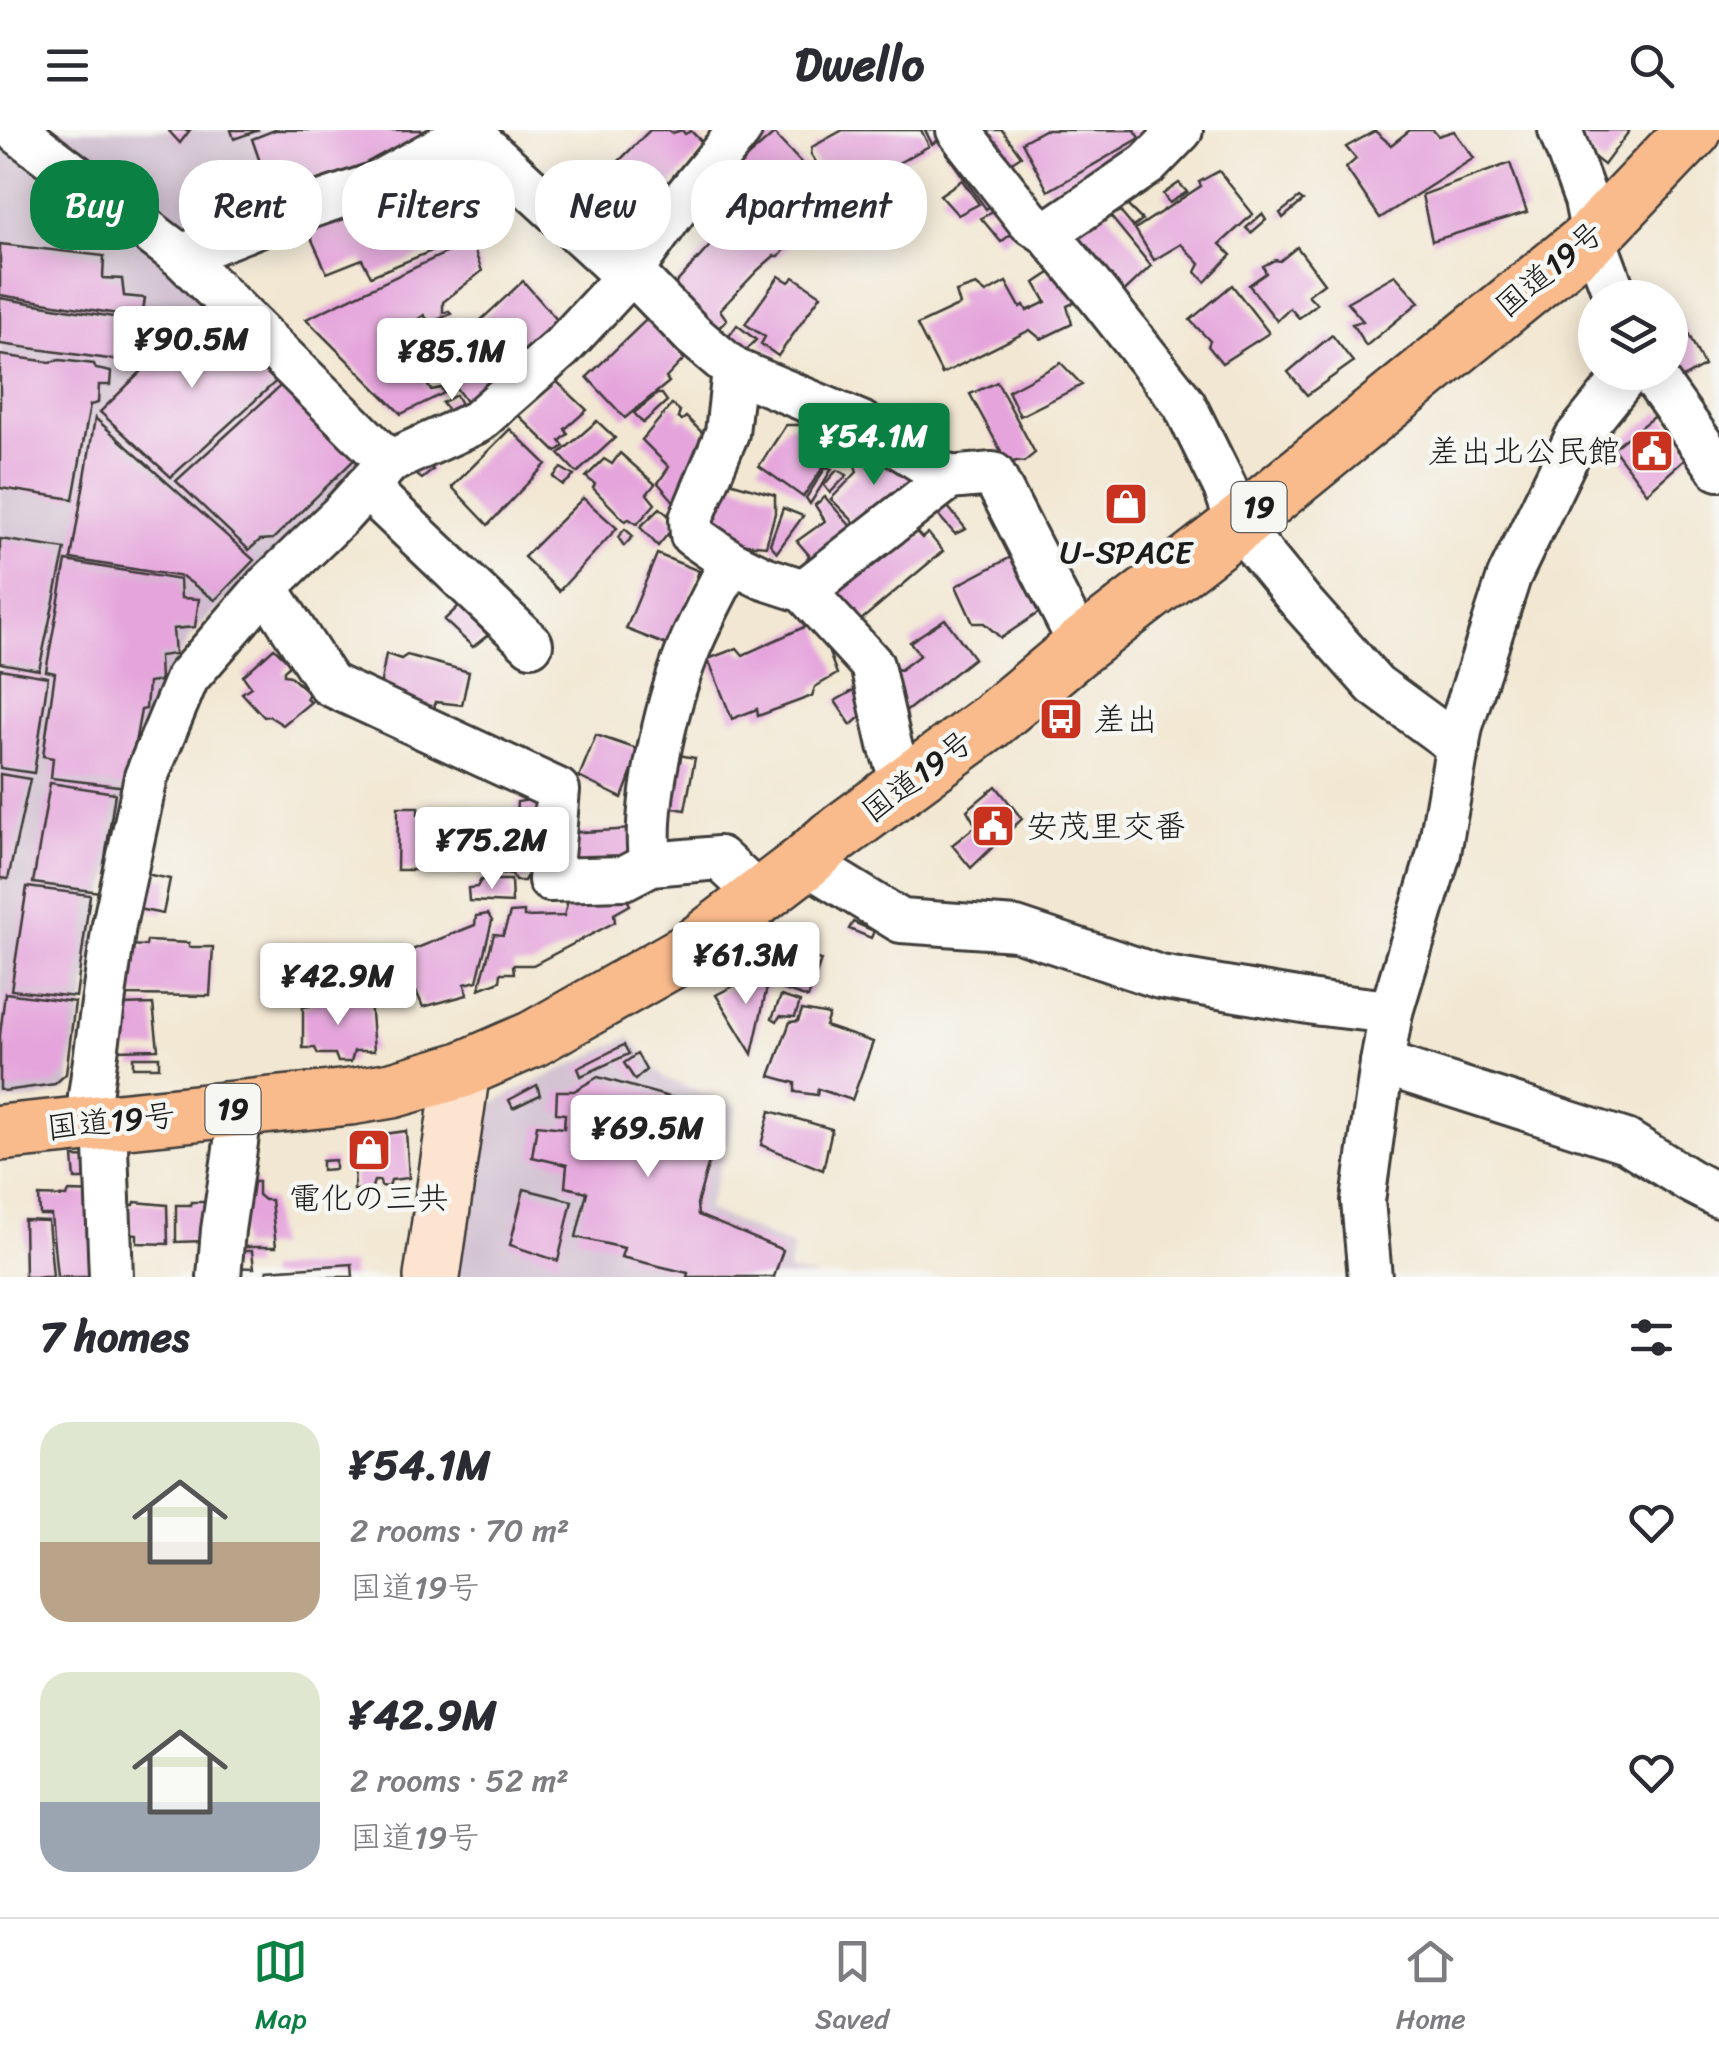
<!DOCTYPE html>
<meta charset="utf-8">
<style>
:root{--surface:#fff;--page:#f2f2f3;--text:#2b2b33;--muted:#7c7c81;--line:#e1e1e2;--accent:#0b8043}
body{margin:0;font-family:Sriracha,"Klee One",sans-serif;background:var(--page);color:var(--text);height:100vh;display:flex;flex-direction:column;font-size:38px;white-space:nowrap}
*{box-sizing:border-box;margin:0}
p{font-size:32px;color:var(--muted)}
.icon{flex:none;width:55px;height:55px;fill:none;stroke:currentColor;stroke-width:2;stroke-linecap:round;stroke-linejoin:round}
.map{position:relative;height:1147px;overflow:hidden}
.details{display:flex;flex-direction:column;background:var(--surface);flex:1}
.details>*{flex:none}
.guide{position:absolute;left:30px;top:30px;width:1000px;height:90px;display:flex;gap:20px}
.buttons{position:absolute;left:1578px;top:150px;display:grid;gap:20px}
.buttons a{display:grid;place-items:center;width:110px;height:110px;border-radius:50%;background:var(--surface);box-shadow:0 5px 25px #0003;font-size:50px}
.price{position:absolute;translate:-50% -85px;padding:0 22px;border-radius:10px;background:#fff;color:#222;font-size:32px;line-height:65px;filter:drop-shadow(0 2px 5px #0008)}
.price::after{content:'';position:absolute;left:50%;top:60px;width:30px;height:22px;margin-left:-15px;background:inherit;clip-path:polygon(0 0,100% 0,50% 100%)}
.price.active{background:var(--accent);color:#fff}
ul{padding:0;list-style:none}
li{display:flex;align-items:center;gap:30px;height:250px;padding:0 40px}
li span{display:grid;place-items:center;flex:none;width:280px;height:200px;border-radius:30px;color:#555}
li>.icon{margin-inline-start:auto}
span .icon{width:120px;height:120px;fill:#fffc;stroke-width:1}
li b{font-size:42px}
h2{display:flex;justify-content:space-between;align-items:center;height:120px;padding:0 40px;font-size:42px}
.tag{padding:0 35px;border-radius:40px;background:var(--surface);box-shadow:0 5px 25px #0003;font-size:35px;line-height:90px}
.tag.active{background:var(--accent);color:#fff}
header{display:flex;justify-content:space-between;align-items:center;height:130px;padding:0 40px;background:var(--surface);font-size:45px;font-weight:700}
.menu{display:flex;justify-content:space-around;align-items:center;height:140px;border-top:2px solid var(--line);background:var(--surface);font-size:28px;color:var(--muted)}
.menu a{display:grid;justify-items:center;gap:5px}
.menu .active{color:var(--accent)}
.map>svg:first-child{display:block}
.industrial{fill:#cfbdcf}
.building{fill:#e5a5dc}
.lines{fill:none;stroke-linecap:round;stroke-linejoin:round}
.street-casing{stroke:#3c3a37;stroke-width:48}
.secondary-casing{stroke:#3c3a37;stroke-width:60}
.highway-casing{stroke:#3c3a37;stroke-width:60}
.street{stroke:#fff;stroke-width:42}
.secondary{stroke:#fde4d1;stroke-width:55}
.highway{stroke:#fabb8c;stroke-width:55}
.labels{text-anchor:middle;stroke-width:9;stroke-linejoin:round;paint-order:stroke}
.shield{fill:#f6f6f2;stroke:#5d5d5c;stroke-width:2.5}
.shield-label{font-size:30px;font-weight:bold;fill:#1c1c1c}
.street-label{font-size:32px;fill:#1c1c1c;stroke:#f6f6f2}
.poi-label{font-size:32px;fill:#1c1c1c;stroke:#f6f6f2}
</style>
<header><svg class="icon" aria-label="menu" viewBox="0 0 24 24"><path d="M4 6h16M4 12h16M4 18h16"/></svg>Dwello<svg class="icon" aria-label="search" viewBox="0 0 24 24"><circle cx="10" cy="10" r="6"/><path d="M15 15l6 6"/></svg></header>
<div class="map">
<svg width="1719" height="1147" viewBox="0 0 1719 1147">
<rect width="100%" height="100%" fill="#f6f6f2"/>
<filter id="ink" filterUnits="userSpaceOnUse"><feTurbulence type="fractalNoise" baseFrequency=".01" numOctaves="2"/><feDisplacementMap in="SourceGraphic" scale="20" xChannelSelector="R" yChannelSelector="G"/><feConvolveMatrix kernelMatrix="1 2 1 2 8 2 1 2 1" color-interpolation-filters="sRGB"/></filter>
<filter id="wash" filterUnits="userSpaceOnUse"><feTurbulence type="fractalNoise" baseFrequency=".0048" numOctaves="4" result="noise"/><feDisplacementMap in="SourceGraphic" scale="40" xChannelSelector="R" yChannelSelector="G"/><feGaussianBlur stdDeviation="2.25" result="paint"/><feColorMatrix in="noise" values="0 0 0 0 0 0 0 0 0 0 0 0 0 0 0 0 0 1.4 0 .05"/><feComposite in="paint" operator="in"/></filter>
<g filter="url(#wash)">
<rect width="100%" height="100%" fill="#f2e7d2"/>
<g class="industrial">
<polygon points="0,0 203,155 371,328 191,505 154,572 134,660 102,775 71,938 69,959 38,969 0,972"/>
<polygon points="50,0 460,0 182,113"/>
<polygon points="630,907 665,948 738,976 707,1080 794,1117 788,1141 818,1147 455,1147 492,973"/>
</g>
<g id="blocks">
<g class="building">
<polygon points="168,0 190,0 180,13"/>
<polygon points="231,0 259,0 234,9"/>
<polygon points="275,0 421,0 426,14 274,72 252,9"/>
<polygon points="650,0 668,0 672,3 682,0 685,4 691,1 706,16 646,84 642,81 636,87 617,70 624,62 617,55 631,43 619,31"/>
<polygon points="843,0 921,0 929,16 837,67 811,24 812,17"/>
<polygon points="925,0 948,0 950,3 932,14"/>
<polygon points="979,0 1002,0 1021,26 1001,39"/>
<polygon points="1044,0 1135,0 1140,8 1048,61 1022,12"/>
<polygon points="1410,0 1433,0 1438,6 1454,1 1474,28 1380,88 1346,38 1356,29 1346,17 1375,1 1391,15"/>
<polygon points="1572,0 1630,0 1604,35 1581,17"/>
<polygon points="774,4 807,39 772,73 735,38"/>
<polygon points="958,14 1001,67 986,79 946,23"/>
<polygon points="486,29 493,36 454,62 448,54"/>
<polygon points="1510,33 1527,82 1432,111 1422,65"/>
<polygon points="1219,41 1253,84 1220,114 1231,125 1205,152 1196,142 1200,134 1181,114 1154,130 1135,99 1201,56 1199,52"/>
<polygon points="962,50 979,74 958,85 940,65"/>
<polygon points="1179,53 1187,62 1169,73 1163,64"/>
<polygon points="418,55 435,95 427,100 434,120 371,146 362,129 327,143 308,101"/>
<polygon points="753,68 795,109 779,126 774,126 758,140 720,180 727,190 710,206 669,161"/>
<polygon points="1299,68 1303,71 1283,88 1280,83"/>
<polygon points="1123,71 1142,90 1133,97 1118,79"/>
<polygon points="456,73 462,95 452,99 447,76"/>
<polygon points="1003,75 1020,97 1001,112 981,88"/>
<polygon points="1103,77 1151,136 1115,170 1066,104"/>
<polygon points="1262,84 1266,90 1251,103 1246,98"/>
<polygon points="471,111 482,141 443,172 443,183 449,181 451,184 430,193 424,185 402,201 399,214 431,260 441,258 444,263 401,284 306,189"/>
<polygon points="0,114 104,126 103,148 122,149 124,166 145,168 142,188 0,165"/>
<polygon points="1297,117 1324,153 1308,165 1317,174 1299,188 1290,178 1277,191 1249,155 1266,143 1263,136 1275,130 1280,131"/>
<polygon points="1062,135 1085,168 1067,176 1072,194 1041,209 1030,200 942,244 917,195 960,175 956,162 976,155 986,163 1006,152 1020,177 1024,175 1027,181 1046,172 1035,153"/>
<polygon points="1395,145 1419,172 1366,216 1352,194 1363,191 1347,172"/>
<polygon points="779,146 789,152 794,147 821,165 778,226 761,214 765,207 745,194"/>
<polygon points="523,151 558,191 518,227 510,227 501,238 469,201"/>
<polygon points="1232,155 1269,203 1222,233 1208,216 1210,211 1190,190"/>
<polygon points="0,168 143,192 138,233 0,214"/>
<polygon points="211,173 283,245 171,347 100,282"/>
<polygon points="1680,186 1704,236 1679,250 1670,232 1670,191"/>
<polygon points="647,189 684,229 666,248 669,252 625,288 587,247"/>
<polygon points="737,195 756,210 739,228 722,216"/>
<polygon points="435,201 440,207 418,224 410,216"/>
<polygon points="460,201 489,239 485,243 492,253 467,273 445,243 433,245 420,229"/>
<polygon points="1332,205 1353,232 1307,265 1288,242"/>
<polygon points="0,225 50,232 60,230 94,234 96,239 111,242 110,255 99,255 98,273 90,275 73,369 0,358"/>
<polygon points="1061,233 1082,255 1020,286 1008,261"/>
<polygon points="289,248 361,323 273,409 260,410 249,420 176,351"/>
<polygon points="553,248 587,280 565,299 568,304 560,311 564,316 556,322 517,284"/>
<polygon points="997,252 1035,323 1024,332 1016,331 1008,334 970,264"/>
<polygon points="657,264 662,264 667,271 643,293 634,283"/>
<polygon points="456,265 461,274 448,281 442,273"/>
<polygon points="672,274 680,281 678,288 682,290 686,287 713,313 683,382 658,353 669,337 642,310"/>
<polygon points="1661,281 1692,323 1647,363 1613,318"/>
<polygon points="95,288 254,430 215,470 183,447 71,429"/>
<polygon points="597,291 615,308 577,343 559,324"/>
<polygon points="802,291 809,295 819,294 844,314 834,328 828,330 803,367 759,336 786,295 799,295"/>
<polygon points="510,299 546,334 488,395 452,357"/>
<polygon points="873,318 921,347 864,402 831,369 857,342 854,332"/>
<polygon points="620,323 655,354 647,364 655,374 637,394 629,389 625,391 593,358 595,354 586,347 604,329 612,334"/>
<polygon points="428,332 433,340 422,349 414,343"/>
<polygon points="826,337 832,339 810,374 806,368"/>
<polygon points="561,338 574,346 563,355 553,347"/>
<polygon points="837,340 847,345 830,363 824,355"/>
<polygon points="719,349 775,365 775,383 766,416 735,413 734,407 712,404"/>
<polygon points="825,367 860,407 813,441 805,433 809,425 797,411 825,391 815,375"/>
<polygon points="583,368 617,398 559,461 524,427"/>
<polygon points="939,374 944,380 948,377 966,399 955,404 932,378"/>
<polygon points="660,378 677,393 658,416 640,397"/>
<polygon points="783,378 803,386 777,422 770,414"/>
<polygon points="909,394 922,408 928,403 943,421 854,496 827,462"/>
<polygon points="625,399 633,406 624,416 618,407"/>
<polygon points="0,409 65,419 39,540 0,533"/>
<polygon points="657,424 699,441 672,517 626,499"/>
<polygon points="1017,424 1044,479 1001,508 984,493 973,493 956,456"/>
<polygon points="66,431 180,450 181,468 199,469 195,497 173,499 175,524 159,526 160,551 148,553 146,579 141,580 127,657 51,648 53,628 43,626 55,543 46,541"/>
<polygon points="459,476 488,505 473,517 444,490"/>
<polygon points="945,489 974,528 904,583 894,538 900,540 920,525 910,512"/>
<polygon points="817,491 837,544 815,557 812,566 758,586 757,579 732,589 708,529 737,518 743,525"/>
<polygon points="274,518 291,534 284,540 284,545 290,546 309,563 306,569 311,572 283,595 269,586 264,587 242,563 251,557 243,546"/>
<polygon points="386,524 401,529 407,525 469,542 462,575 435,572 434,586 380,557"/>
<polygon points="0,539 48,547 34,643 0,638"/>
<polygon points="858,558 869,579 851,595 835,571"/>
<polygon points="596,605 640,620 622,668 579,647"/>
<polygon points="668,623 695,628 685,680 658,675"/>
<polygon points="0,644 30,649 8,749 0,748"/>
<polygon points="50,653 115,663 100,762 33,753"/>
<polygon points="996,656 1022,689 971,738 952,715 976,696 967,680"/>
<polygon points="551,667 537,748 526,747 524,751 515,751 512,744 498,744 499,731 509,731 508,717 502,716 503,698 515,698 517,672"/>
<polygon points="398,677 418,677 418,685 491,686 490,740 397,740"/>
<polygon points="633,699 636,735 565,740 565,703"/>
<polygon points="141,743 170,749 163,784 133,778"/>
<polygon points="481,750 511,750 512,773 469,771 468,758 477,757"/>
<polygon points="620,756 630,775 614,784 615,792 533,835 513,835 514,843 501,843 500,851 479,859 494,804 503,805 510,783 524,782 524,787 564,786 571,758"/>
<polygon points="27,757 90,765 76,867 11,860"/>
<polygon points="488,784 492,791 477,851 465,854 467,865 423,877 417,863 396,874 383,845 384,831 475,795 476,786"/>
<polygon points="853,792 874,801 871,808 849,799"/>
<polygon points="147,811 189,813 189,817 213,817 210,866 126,865 128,815 146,816"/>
<polygon points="791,822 821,830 808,868 781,859"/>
<polygon points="761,842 767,857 752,924 716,865"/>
<polygon points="366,857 366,868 329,869 329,862"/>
<polygon points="294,859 308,859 309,868 295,869"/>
<polygon points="5,863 75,872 66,944 55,954 4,961 0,959 0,905"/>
<polygon points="781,866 800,872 795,887 780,886 777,891 772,888"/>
<polygon points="370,870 374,921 354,921 351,932 338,932 335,924 318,924 315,918 303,918 303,877 310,876 309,871"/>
<polygon points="153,874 158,919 116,920 122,875"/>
<polygon points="802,880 829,885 825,896 873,912 852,970 818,959 817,965 795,962 795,953 770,946 790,892 798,891"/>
<polygon points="624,915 629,924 581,946 578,938"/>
<polygon points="637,924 646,940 635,950 624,933"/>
<rect x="133" y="927" width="26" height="10"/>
<polygon points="598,947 723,982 697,1074 698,1085 783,1120 774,1147 687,1147 688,1143 621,1127 624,1118 576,1107 587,1062 565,1057 567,1035 532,1027 537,995 564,998 565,984 556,983 557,961 574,961"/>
<polygon points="537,955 540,965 513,978 509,970"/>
<polygon points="770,981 832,999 823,1040 761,1015"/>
<polygon points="406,1001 409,1048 391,1050 389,1057 381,1056 380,1051 374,1051 371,1060 354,1060 355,1034 352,1034 354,1008"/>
<polygon points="73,1027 95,1028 98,1049 75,1049"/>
<polygon points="335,1030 335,1039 322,1040 322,1031"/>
<polygon points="237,1051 258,1052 258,1065 264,1070 271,1070 276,1117 241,1117"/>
<polygon points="524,1059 572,1071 558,1131 510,1115"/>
<polygon points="69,1062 102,1063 99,1147 57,1147 51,1085 40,1085 39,1066 67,1067"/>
<polygon points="135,1072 167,1075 168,1114 137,1113 137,1104 130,1103 130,1075 134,1075"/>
<polygon points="191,1072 208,1072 205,1111 176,1112 176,1075 191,1075"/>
<polygon points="24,1090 48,1091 53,1147 25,1147"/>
<polygon points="229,1121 252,1121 254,1138 229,1137"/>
<polygon points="352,1134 353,1147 267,1147 267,1140"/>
</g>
</g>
</g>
<g filter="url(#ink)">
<use href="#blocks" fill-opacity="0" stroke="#3c3a37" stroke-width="2.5"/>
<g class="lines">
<defs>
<g id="street">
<polyline points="15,0 181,126 389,332"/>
<polyline points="958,0 1029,91 1047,103 1098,165 1184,274 1225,357 1238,395 1302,473 1375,555 1458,616"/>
<polyline points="1560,0 1586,70 1593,106 1616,168"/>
<polyline points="470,3 627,147"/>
<polyline points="1047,103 1148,34 1181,0"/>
<polyline points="181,126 274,89 373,55 473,0"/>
<polyline points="631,141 693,205 734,240 861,293 949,348"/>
<polyline points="734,240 727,303 691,389 692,405 731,432 764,448 804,461 872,535 890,615 904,657"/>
<polyline points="1650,242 1719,339"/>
<polyline points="366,357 531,514"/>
<polyline points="266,457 329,554 558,660 550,750 624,748 651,734 719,728 761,767"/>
<polyline points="804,461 949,348 993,344 1081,516"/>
<polyline points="805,732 901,791 1016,799 1160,847 1321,874 1391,882"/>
<path d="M651,734C641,680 667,574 687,523C699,492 716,462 731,432"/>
<polyline points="1382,933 1626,1011 1690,1051 1719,1066"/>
<polyline points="105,992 111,1147"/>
<polyline points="89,993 90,966 114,795 146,647 187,548 266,457 340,386 389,332 477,292 561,218 627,147 675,80 740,0"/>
<polyline points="219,1147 223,1100 238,999 238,978"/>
<polyline points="1370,1147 1363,1071 1382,933 1391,882 1439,723 1461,596 1509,447 1576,308 1629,242"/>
</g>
<polyline id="secondary" points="432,1147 462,940"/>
<polyline id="highway" points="0,1003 350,967 392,960 462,940 533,909 687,822 805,732 831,709 990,592 1081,516 1238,395 1593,106 1694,0"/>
</defs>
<use href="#street" class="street-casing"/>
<use href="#secondary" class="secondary-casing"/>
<use href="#highway" class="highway-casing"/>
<use href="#street" class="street"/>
<use href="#secondary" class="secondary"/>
<use href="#highway" class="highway"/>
</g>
</g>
<defs>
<symbol id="civic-square" viewBox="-11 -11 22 22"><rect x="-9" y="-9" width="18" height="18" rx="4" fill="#c8321e" stroke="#f6f6f2"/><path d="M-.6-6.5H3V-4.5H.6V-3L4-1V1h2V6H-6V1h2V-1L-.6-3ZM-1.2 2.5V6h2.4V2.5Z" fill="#fff"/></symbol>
<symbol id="shop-square" viewBox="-11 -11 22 22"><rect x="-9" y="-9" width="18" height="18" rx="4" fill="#c8321e" stroke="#f6f6f2"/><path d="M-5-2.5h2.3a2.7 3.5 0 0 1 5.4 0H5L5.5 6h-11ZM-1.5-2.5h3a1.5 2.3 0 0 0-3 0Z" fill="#fff"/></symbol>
<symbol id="bus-square" viewBox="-11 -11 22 22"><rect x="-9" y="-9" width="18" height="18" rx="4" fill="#c8321e" stroke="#f6f6f2"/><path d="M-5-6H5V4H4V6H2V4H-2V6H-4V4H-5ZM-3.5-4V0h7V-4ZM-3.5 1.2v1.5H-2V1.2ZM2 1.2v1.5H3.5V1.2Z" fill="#fff"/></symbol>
</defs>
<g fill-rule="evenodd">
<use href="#civic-square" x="1627" y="296" width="50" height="50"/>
<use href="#shop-square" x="1101" y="349" width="50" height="50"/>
<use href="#bus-square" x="1036" y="564" width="50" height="50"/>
<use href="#civic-square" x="968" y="671" width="50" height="50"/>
<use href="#shop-square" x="344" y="995" width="50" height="50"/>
</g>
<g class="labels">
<g class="shield">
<rect x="1231.5" y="352" width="55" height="50" rx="8"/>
<rect x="205.5" y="954" width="55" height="50" rx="8"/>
</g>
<g class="shield-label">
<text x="1259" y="387">19</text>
<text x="233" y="989">19</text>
</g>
<g class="street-label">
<text transform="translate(1549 139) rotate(-40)" y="11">国道19号</text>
<text transform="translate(917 646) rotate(-37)" y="11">国道19号</text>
<text transform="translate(111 991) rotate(-6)" y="11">国道19号</text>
</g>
<g class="poi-label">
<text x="1620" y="332" text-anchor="end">差出北公民館</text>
<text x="1126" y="433">U-SPACE</text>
<text x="1094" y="600" text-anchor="start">差出</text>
<text x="1026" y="707" text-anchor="start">安茂里交番</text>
<text x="369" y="1079">電化の三共</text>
</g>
</g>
</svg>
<div class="buttons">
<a><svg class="icon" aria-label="layers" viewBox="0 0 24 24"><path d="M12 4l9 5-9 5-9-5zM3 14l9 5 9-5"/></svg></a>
</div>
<b class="price" style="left:192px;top:261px">¥90.5M</b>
<b class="price" style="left:452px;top:273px">¥85.1M</b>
<b class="price active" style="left:874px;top:358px">¥54.1M</b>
<b class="price" style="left:492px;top:762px">¥75.2M</b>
<b class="price" style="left:746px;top:877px">¥61.3M</b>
<b class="price" style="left:338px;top:898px">¥42.9M</b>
<b class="price" style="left:648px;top:1050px">¥69.5M</b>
<div class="guide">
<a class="tag active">Buy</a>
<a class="tag">Rent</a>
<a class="tag">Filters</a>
<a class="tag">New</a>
<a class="tag">Apartment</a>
</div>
</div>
<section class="details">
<h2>7 homes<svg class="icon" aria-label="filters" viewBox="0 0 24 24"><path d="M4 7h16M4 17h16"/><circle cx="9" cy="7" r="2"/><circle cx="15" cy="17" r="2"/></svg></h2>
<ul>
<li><span style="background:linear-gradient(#dfe7d0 60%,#b9a48a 0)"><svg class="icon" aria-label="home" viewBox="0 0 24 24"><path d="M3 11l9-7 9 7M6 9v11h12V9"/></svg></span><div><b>¥54.1M</b><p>2 rooms · 70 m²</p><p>国道19号</p></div><svg class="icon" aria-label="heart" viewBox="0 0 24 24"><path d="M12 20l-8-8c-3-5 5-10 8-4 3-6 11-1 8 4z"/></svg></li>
<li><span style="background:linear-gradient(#dfe7d0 65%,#9aa5b1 0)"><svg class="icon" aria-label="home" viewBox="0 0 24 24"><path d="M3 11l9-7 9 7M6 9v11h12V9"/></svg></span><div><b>¥42.9M</b><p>2 rooms · 52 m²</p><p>国道19号</p></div><svg class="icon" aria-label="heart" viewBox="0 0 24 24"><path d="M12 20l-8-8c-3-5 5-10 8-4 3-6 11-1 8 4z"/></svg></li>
</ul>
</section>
<nav class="menu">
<a class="active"><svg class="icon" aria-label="map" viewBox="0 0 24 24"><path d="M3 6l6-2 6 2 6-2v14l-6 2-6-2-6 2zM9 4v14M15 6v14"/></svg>Map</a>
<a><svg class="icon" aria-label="saved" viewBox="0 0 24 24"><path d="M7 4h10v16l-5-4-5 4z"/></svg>Saved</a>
<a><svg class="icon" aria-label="home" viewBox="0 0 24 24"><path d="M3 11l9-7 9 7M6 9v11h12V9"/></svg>Home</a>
</nav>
